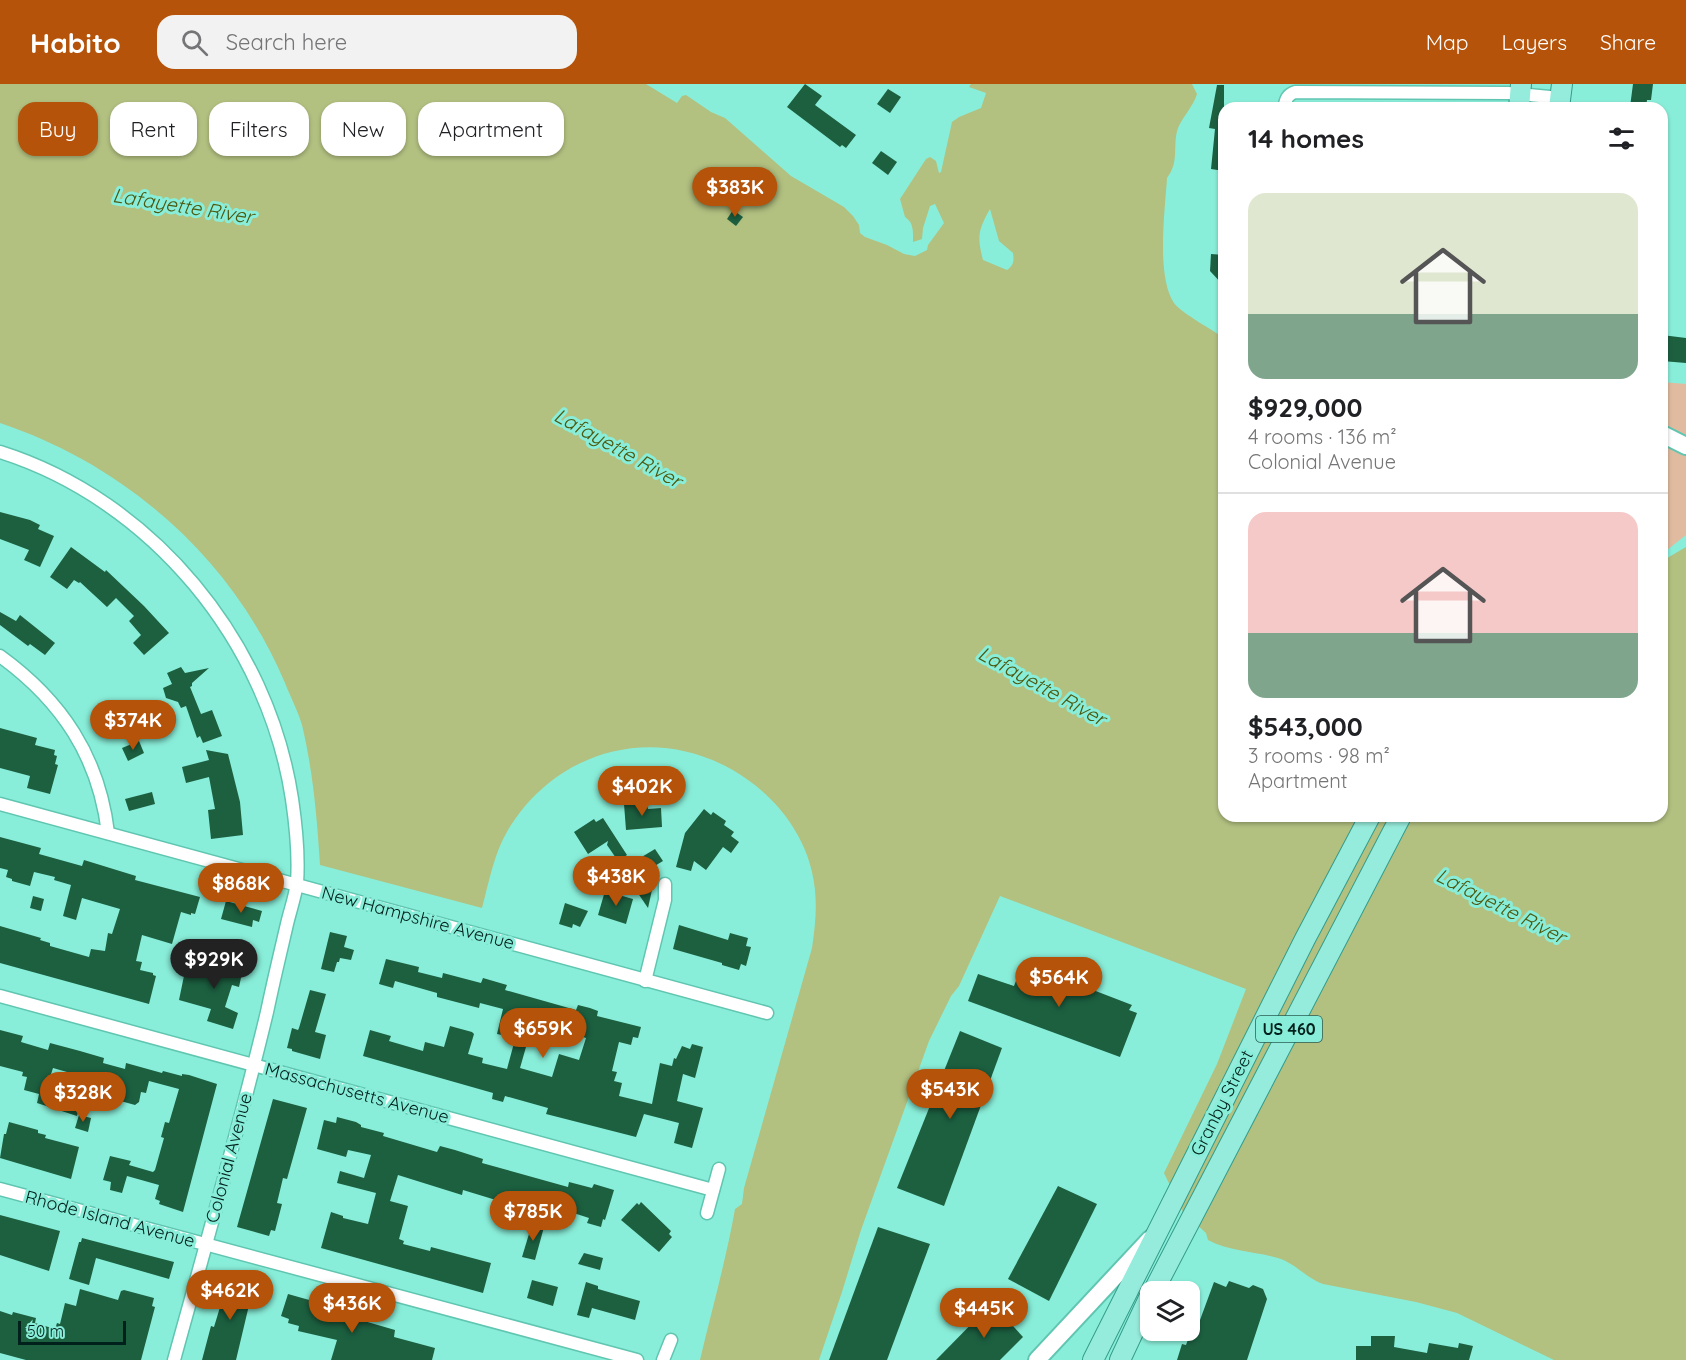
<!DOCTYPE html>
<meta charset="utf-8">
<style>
:root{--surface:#fff;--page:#f2f2f2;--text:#202124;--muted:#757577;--line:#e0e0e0;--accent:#b45309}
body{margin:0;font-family:Quicksand,sans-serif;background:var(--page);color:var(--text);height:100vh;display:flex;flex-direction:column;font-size:22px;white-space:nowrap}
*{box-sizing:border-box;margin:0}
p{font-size:20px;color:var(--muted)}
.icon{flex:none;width:33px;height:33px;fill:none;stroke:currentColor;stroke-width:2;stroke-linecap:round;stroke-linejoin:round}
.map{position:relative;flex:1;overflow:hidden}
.sheet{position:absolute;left:1218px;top:18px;width:450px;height:720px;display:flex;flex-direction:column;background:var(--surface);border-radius:18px;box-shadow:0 2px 4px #0004}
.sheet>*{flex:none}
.hud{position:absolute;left:18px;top:18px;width:570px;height:54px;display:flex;gap:12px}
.buttons{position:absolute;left:1140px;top:1197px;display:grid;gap:12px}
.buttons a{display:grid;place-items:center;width:60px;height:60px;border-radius:12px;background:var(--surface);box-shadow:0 2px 4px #0004;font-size:30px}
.scale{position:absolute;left:18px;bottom:15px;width:108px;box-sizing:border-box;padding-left:6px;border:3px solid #00211b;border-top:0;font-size:16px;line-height:21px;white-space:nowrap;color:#00211b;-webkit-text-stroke:4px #89eed9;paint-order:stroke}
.price{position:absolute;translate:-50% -51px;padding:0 14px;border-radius:21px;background:var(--accent);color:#fff;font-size:20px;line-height:39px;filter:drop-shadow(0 2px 3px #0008)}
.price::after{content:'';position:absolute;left:50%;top:36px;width:18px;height:14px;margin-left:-9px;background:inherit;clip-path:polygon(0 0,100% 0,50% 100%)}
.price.on{background:#222;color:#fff}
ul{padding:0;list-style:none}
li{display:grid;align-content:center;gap:12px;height:318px;padding:0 30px}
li+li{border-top:2px solid var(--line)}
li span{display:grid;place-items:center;height:186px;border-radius:18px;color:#555}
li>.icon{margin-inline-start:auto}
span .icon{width:108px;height:108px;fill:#fffc;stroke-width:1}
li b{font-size:26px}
h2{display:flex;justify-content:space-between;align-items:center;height:72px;padding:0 30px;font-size:26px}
.pill{padding:0 21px;border-radius:18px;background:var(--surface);box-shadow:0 2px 4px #0004;font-size:21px;line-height:54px}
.pill.on{background:var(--accent);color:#fff}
header{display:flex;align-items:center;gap:36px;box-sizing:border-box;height:84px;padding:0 30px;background:var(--accent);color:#fff}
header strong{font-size:28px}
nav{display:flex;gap:33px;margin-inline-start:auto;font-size:21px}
.search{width:420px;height:54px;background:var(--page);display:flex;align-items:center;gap:15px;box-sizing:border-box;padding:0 21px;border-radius:18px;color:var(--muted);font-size:22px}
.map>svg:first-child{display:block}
.green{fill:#e1bb9f}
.water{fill:#b2c080;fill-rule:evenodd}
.building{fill:#1c6040;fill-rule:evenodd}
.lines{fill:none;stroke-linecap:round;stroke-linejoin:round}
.street-casing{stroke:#60c6b1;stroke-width:15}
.secondary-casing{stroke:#60c6b1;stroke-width:20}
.primary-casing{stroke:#349c8a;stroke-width:22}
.street{stroke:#fff;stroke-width:12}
.secondary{stroke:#fff;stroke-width:16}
.primary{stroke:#96ecdc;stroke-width:20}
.labels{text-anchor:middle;stroke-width:6;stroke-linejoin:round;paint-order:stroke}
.shield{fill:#89eed9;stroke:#295e54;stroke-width:1.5}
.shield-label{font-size:16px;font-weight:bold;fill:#00211b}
.street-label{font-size:18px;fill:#00211b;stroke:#89eed9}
.water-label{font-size:20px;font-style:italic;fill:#4d5810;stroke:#89eed9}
</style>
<header>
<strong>Habito</strong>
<div class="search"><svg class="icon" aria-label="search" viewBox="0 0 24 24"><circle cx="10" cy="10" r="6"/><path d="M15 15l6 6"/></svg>Search here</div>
<nav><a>Map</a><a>Layers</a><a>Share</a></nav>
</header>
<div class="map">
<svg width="1686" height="1276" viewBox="0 0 1686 1276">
<rect width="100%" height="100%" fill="#89eed9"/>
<polygon class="green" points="1662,298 1686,300 1686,451 1662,470"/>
<path class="water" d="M0,0H646L677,19L682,12L686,11L711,28L725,34L791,92L844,123L853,132L859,141L860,149L865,153L887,161L904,170L915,172L927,166L928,161L944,139L935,120L930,122L923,144L922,155L913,158C913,147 914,139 905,133L900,115L926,75L930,73L936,77L939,89L941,88L952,38L959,33L981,24L986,9L969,3L971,0H1192L1197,10C1193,23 1183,32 1178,44C1172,62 1180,77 1167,94C1165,127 1156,192 1174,219C1181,229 1213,246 1224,254V732H1662V477L1686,463V1276H1554L1457,1229L1416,1218L1323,1200C1306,1194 1295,1179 1278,1174C1254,1167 1231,1168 1208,1156L1206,1149L1183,1128L1164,1089L1217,980L1246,905L1000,812L959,902L951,912L929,957L861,1146L842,1208L819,1276H700C712,1225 726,1176 735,1125L742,1120L744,1104L812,864C816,838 818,814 812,788C804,751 778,717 748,696C666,637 560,660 508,746C494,769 489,798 482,824L320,781C317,734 313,687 302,641C298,627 290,612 285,599C233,475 126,381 0,339ZM990,125L999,157L1013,169C1014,177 1014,181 1007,186L983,176C977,153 978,146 990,125Z"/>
<g class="building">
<polygon points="805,0 822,12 815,21 856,51 846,64 842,61 840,63 787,23"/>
<polygon points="1633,0 1653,0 1651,16 1647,16 1646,24 1630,23"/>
<polygon points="1217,1 1224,1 1224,87 1211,85 1215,45 1209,44"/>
<polygon points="888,5 901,13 890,29 877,20"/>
<polygon points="881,67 897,78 888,91 872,79"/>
<polygon points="733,126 743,133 736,142 727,135"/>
<polygon points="1211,170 1224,171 1224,202 1210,187"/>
<polygon points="1662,251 1686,254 1686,279 1662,277"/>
<polygon points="0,428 30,436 40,441 38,445 54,452 40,483 24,476 29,466 0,455"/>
<polygon points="71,463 105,488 106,486 144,522 169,549 144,571 133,559 141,551 129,537 134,532 116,514 107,523 80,498 79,499 74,496 67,505 50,493"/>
<polygon points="0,528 16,537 20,531 55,559 45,571 30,560 28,562 0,541"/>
<polygon points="181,583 185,589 209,584 192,599 192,602 190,603 201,630 212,626 222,652 203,659 200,652 197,654 186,622 181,624 178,618 166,614 163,604 172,600 167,589"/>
<polygon points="0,644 37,654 35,661 55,666 54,671 57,672 55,680 58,681 50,710 27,704 30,692 0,684"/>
<polygon points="139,657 144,669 128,677 122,664"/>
<polygon points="206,666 228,670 240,718 243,751 211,755 208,726 215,725 209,693 186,699 182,683 209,676"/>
<polygon points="152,708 155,720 129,727 125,715"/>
<polygon points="647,719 648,725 661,724 662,743 626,746 624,720"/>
<polygon points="704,725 711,731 713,728 726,737 724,741 734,748 731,752 739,758 731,769 723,763 706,786 694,777 691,787 676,783 685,749"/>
<polygon points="603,734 627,771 618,777 607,761 608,757 588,770 574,748 594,735 596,738"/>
<polygon points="0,753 41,764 39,770 82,782 84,776 136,792 135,796 200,813 195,830 191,829 191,831 181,828 172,860 142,851 136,877 142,878 140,886 153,889 153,891 156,892 149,920 0,879 0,842 41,854 40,856 50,859 50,862 89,873 91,865 105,867 108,849 112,850 120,825 82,814 76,836 63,832 71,801 54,796 55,793 34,788 30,802 12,797 12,795 6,793 8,786 0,784"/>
<polygon points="655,765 663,777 648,786 640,774"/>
<polygon points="633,802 652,806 648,824"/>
<polygon points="605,807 633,815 626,840 598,831"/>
<polygon points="33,812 44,815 41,827 30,824"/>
<polygon points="226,817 262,827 259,838 253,836 252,843 221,835"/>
<polygon points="565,819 588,827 580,843 573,840 572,844 559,840"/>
<polygon points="679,841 728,856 730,849 748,854 746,862 751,863 746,882 741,880 739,886 722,881 722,879 673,865"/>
<polygon points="330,848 347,852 344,863 354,866 351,876 340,874 339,878 337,878 334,888 321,885"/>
<polygon points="211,874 221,877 221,874 244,880 239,903 232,901 225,923 238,929 233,945 207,937 211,925 179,916 185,887 206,893"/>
<polygon points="386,875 419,883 418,888 442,894 443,889 481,899 483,894 507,901 505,906 576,926 578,921 590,924 598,927 597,932 641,943 638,954 633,953 631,961 619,958 612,987 617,988 614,997 622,999 619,1012 652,1020 660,979 672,982 674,974 676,975 682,962 690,965 692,960 703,963 695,994 683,990 677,1017 703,1024 692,1064 674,1059 679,1039 644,1030 636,1053 546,1030 548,1024 505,1012 503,1018 492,1015 493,1009 363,972 370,946 391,952 389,957 423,967 425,958 444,963 450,942 472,948 474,950 468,970 483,974 482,979 507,985 514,959 526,963 520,984 552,993 559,970 579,976 586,954 580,952 581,949 573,947 576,937 554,932 549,932 547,939 539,937 538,939 516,933 511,953 497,950 503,925 480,919 479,924 437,913 437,909 395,897 393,904 379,900"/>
<polygon points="1023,879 1132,921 1129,926 1137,929 1120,973 968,917 978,890 1014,902"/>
<polygon points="310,906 326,910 315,948 326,951 320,975 292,967 292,965 287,964 292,944 298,946 299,944"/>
<path d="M0,946L23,952L21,958L48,966L50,959L80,967L104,974L103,979L125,985L126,979L162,989L163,987L182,992V990L189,991L217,1000L183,1128L159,1120L160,1117L155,1115L159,1101L127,1092L122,1109L110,1106L111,1098L103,1096L110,1072L131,1077L129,1081L153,1088L155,1086L164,1054L161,1053L165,1038L169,1039L179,1005L149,997L146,1009L141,1008L139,1018L135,1021L117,1016L120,1003L98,998L94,1012L83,1009L77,1032L37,1019L39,1010L24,1006L27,993L22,992L23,988L0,982ZM53,984L74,990L67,1013L46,1006Z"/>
<polygon points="960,947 1002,964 944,1122 897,1104"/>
<polygon points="273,1015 307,1024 287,1095 283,1094 277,1119 282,1120 275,1147 271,1146 269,1152 237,1143"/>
<polygon points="79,1031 91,1034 88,1048 75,1044"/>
<polygon points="337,1033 356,1038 361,1041 361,1043 384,1049 383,1052 437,1068 440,1062 455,1066 483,1075 482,1079 568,1103 569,1098 592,1104 594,1100 614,1106 605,1136 603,1135 601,1143 587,1139 589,1134 546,1120 544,1125 512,1117 509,1120 463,1106 462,1111 398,1091 390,1117 408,1122 399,1155 404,1157 403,1160 426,1166 430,1167 431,1163 491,1179 483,1209 321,1164 331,1128 343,1132 343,1134 368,1140 376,1109 337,1099 340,1087 364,1094 371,1071 348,1066 346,1073 317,1065 324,1036 336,1039"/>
<polygon points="9,1038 38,1046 38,1049 46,1051 45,1054 79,1063 71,1095 0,1074 4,1050 6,1050"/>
<polygon points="1058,1102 1097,1120 1049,1217 1008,1195"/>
<polygon points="641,1118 671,1147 669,1150 672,1153 659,1168 621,1136 637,1119 639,1121"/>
<polygon points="0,1131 60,1147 49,1187 0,1171"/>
<polygon points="532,1140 544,1143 535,1176 522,1173"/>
<polygon points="878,1143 930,1160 887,1276 829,1276"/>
<polygon points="82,1154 174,1178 169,1195 96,1174 89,1201 69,1195 79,1158 81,1158"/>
<polygon points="584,1169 603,1174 600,1186 578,1180"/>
<polygon points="229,1193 257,1201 252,1218 250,1217 236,1276 202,1276 211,1242 214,1243 224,1210 220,1209 224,1194 228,1195"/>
<polygon points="532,1196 558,1203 553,1222 527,1214"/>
<polygon points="1229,1197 1249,1204 1253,1201 1263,1205 1267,1215 1247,1276 1177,1276 1182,1260 1186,1261 1196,1233 1200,1236 1214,1198 1226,1203"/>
<polygon points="586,1198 598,1202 598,1205 640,1217 635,1236 592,1224 589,1234 577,1231"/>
<polygon points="80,1205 118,1216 121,1207 124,1206 154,1214 152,1222 155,1223 141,1276 26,1276 0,1269 0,1227 12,1231 13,1228 36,1234 35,1239 55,1245 57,1239 60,1240 65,1219 76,1222"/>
<polygon points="288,1210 334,1223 333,1228 395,1246 394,1253 435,1264 432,1276 331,1276 337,1256 298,1247 299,1242 288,1239 289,1235 281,1232"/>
<polygon points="992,1219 1023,1253 1000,1276 936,1276"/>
<polygon points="1371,1252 1395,1252 1394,1263 1427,1269 1429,1259 1458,1264 1459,1259 1473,1262 1469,1276 1356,1276 1356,1262 1371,1262"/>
</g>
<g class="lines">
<defs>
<g id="street">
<path d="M1284,24C1286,15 1287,11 1295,8L1508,9L1560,14"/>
<path d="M0,368C152,416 268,557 292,715C296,742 299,771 297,799C295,813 290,827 287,840C280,870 273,899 267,928C239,1045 206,1160 174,1276"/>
<path d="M0,572C62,617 99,673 108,749"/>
<polyline points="0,720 767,929"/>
<polyline points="645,897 665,816 665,800"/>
<polyline points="0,912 713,1106"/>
<polyline points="0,1105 637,1276"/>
<polyline points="707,1129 719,1085"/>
<polyline points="663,1276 671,1256"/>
</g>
<g id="secondary">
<polyline points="1662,350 1686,362"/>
<polyline points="1037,1276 1150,1155"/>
</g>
<g id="primary">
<polyline points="1519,24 1521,0"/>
<polyline points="1559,24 1562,0"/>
<polyline points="1153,1208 1401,732"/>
<polyline points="1093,1276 1305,855 1370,732"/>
<polyline points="1120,1276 1150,1212"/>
</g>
</defs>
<use href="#street" class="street-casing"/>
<use href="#secondary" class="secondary-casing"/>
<use href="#primary" class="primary-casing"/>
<use href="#street" class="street"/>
<use href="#secondary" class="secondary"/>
<use href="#primary" class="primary"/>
</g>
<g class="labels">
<rect class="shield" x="1256" y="932" width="66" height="26" rx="4.5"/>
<g class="shield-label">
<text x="1289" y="951">US 460</text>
</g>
<g class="street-label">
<text transform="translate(418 834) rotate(15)" y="6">New Hampshire Avenue</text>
<text transform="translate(357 1009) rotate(15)" y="6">Massachusetts Avenue</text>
<text transform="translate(1222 1019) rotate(-63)" y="6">Granby Street</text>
<text transform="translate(229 1074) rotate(-75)" y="6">Colonial Avenue</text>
<text transform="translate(110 1135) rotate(15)" y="6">Rhode Island Avenue</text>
</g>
<g class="water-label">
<text transform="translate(183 122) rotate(9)" y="7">Lafayette River</text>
<text transform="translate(618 364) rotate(29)" y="7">Lafayette River</text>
<text transform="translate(1042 602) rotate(29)" y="7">Lafayette River</text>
<text transform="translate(1501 822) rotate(27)" y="7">Lafayette River</text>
</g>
</g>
</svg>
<div class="buttons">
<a><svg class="icon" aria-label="layers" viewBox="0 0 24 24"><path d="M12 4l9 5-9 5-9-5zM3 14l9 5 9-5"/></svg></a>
</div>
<div class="scale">50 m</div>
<b class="price" style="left:735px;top:134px">$383K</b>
<b class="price" style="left:133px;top:667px">$374K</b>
<b class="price" style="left:642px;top:733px">$402K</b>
<b class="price" style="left:616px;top:823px">$438K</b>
<b class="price" style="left:241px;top:830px">$868K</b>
<b class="price on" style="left:214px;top:906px">$929K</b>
<b class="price" style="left:1059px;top:924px">$564K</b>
<b class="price" style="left:543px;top:975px">$659K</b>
<b class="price" style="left:950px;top:1036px">$543K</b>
<b class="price" style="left:83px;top:1039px">$328K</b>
<b class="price" style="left:533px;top:1158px">$785K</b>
<b class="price" style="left:230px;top:1237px">$462K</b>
<b class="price" style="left:352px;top:1250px">$436K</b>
<b class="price" style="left:984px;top:1255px">$445K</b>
<div class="hud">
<a class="pill on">Buy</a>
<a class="pill">Rent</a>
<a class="pill">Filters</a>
<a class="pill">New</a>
<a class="pill">Apartment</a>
</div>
<section class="sheet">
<h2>14 homes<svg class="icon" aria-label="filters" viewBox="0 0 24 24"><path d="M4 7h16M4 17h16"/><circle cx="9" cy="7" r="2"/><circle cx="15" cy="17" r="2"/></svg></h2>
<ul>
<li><span style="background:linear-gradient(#dfe7d0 65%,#7fa58c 0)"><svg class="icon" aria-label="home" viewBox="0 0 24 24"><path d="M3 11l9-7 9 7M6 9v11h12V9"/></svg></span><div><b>$929,000</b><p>4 rooms · 136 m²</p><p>Colonial Avenue</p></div></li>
<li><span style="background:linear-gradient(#f6c9c9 65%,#7fa58c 0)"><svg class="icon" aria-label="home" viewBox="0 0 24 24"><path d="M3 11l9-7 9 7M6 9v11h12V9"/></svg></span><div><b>$543,000</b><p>3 rooms · 98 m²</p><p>Apartment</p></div></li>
</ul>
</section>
</div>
